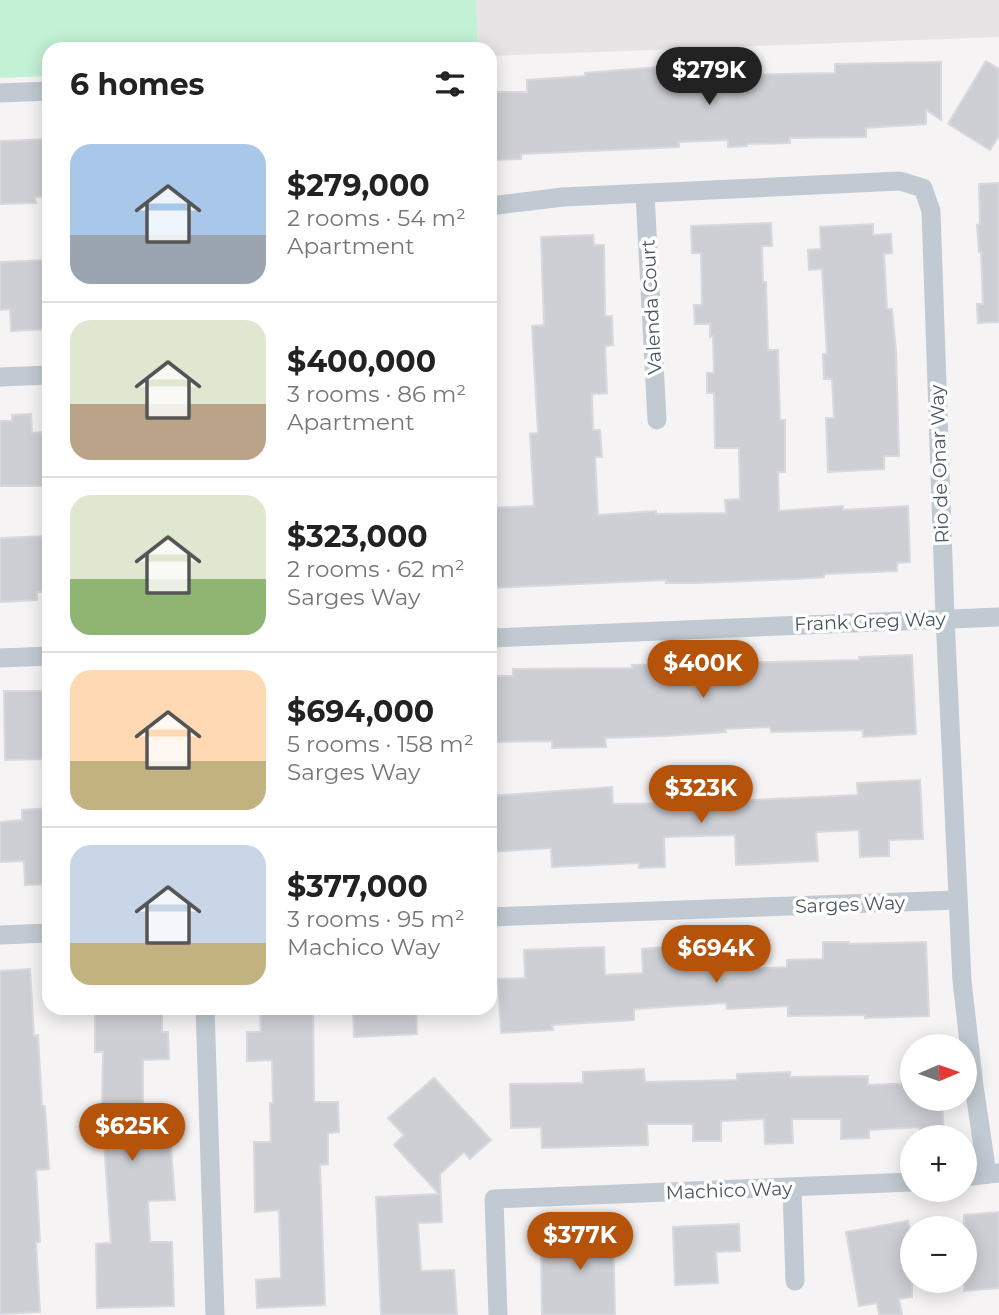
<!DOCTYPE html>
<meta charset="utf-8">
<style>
:root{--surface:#fff;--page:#f6f6f6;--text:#222;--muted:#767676;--line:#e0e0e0;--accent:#b45309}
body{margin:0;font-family:Montserrat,sans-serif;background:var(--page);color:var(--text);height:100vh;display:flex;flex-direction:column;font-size:26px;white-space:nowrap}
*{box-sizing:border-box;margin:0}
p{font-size:23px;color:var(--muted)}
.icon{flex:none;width:38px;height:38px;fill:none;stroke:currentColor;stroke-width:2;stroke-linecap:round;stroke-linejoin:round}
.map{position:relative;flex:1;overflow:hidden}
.sheet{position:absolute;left:42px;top:42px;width:455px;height:973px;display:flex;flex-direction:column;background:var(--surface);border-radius:21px;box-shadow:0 4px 18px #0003}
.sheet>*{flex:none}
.needle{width:46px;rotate:88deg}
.buttons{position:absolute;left:900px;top:1034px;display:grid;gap:14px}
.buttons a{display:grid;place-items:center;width:77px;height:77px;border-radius:50%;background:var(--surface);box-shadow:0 4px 18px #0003;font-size:35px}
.price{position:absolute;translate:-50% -60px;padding:0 16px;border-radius:24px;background:var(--accent);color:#fff;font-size:23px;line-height:46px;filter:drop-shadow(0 2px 4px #0008)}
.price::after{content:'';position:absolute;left:50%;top:42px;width:21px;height:16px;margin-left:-10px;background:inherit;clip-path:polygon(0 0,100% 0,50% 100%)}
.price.active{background:#222;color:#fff}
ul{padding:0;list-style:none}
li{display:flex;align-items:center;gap:21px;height:175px;padding:0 28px}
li+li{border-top:2px solid var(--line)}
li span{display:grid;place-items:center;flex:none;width:196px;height:140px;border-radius:21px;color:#555}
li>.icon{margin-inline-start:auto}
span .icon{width:84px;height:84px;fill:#fffc;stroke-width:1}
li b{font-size:30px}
h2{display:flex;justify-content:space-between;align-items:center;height:84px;padding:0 28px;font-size:30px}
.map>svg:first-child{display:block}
.education{fill:#e6e4e5}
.green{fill:#c3f1d5}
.building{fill:#cdcfd5;stroke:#d7d9de;stroke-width:2}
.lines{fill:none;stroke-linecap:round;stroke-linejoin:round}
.street{stroke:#c1cad2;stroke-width:19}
.labels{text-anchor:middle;stroke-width:7;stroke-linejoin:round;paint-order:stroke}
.street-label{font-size:19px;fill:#4a5661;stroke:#fff}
</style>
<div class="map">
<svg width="999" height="1315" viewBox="0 0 999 1315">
<rect width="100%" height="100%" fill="#f5f3f3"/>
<polygon class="education" points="476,0 999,0 999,37 490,56 490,49 478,49"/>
<polygon class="green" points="0,0 476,0 478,49 49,49 49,76 0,78"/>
<g class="building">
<polygon points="986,61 999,69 999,136 990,150 948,124"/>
<polygon points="941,62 941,120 926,110 926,124 866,128 866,137 790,138 790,143 747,144 747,146 728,147 728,140 679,142 679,147 521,154 521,159 492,160 490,92 527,92 527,80 585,76 585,73 671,66 732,64 733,75 835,73 835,64"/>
<polygon points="49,139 49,197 35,197 36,203 0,204 0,141"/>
<polygon points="999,183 999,322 978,323 977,304 983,304 981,252 979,252 977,225 980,224 979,184"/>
<polygon points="771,223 772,246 762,246 763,282 766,282 768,350 778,350 780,420 785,420 785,472 778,472 779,511 843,506 843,510 908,506 910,562 897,563 897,571 824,574 824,577 796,579 695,583 666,583 666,580 490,588 490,508 534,506 530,434 538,433 532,326 544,325 541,237 593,235 594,245 604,245 605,316 612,316 613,345 605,346 607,393 592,394 593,430 600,430 602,457 595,457 598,515 656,511 656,514 726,513 725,500 740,499 739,448 715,448 714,393 707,393 707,373 714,373 713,336 710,337 710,324 695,324 694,305 702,305 701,253 692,253 691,226"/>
<polygon points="873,224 873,235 891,234 892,253 884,254 887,309 892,309 896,351 899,456 884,456 884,469 828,472 826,418 834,418 832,379 824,379 823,354 827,354 822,269 809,270 808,250 821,249 820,227"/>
<polygon points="49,260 49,329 11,331 10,309 0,310 0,262"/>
<polygon points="31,414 32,433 43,432 44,486 0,486 0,421 12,421 12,415"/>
<polygon points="47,536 49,592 37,592 37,600 0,602 0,538"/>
<polygon points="912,655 916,734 863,737 863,730 771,732 770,727 725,729 726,732 666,736 605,738 606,747 552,748 552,741 492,742 491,676 513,676 513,669 632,668 632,665 859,660 859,657"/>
<polygon points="4,691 49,691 49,759 5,760"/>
<polygon points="920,780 923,839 889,840 889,856 860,857 859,830 816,832 818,861 736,865 735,835 664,837 665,867 639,868 639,863 552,867 551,848 490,852 490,796 612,787 613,804 689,803 858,795 857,783"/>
<polygon points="49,808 49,884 25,885 24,861 0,862 0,822 22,820 22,810"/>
<polygon points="749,941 750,969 787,967 787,960 823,959 823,942 849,942 849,944 926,942 929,1016 865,1018 865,1015 788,1016 788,1006 727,1009 726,1003 634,1009 634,1020 552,1025 553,1030 501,1033 498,979 525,978 524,950 604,947 605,975 643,973 642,949 664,947 665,959 724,956 723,942"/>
<polygon points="30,969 34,1036 38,1035 42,1106 45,1106 49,1169 36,1170 40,1242 36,1242 40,1312 0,1314 0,971"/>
<polygon points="95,1008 162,1008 162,1032 168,1032 169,1059 143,1060 143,1109 145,1109 147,1138 170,1137 175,1200 148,1201 150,1242 172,1242 174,1306 97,1308 96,1244 111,1243 102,1112 103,1052 95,1052"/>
<polygon points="260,1008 313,1008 314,1102 338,1102 339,1132 328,1133 328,1164 320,1165 325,1305 257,1308 256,1280 281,1278 279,1210 255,1212 254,1142 271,1142 270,1103 273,1103 272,1060 247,1061 247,1032 261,1032"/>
<polygon points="353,1008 416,1008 417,1034 354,1037"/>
<polygon points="644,1069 645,1082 737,1080 737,1074 790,1072 790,1077 868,1076 868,1085 912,1083 912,1099 942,1099 944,1135 920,1136 920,1127 869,1130 869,1138 841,1139 841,1119 792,1119 793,1143 765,1144 764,1119 721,1121 721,1141 693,1141 693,1124 647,1124 648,1145 542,1148 541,1127 511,1128 510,1084 583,1083 583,1072"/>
<polygon points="434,1078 491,1140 470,1159 464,1152 440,1174 442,1222 418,1223 421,1271 454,1270 457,1315 381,1315 376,1197 439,1194 394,1145 404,1135 388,1118"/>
<polygon points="999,1212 999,1288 964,1291 964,1215"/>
<polygon points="908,1221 912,1242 912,1297 899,1299 902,1315 879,1315 877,1303 859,1306 846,1232"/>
<polygon points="613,1224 615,1315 542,1315 541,1252 555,1252 554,1228"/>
<polygon points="739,1224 740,1251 716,1252 718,1283 675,1285 673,1227"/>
</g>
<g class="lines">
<g class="street">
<polyline points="0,93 49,91"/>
<polyline points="645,194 657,420"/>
<polyline points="490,206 563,197 900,181 923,188 931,211 945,617 962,981 974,1086 987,1174"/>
<polyline points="0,377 49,375"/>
<polyline points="490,638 999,617"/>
<polyline points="0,658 49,656"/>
<polyline points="490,917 957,900"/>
<polyline points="0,935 49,933"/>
<polyline points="205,1008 215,1315"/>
<polyline points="964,1177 998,1173"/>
<polyline points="792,1188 795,1281"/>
<polyline points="498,1315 494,1199 912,1182"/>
</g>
</g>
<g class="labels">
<g class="street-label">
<text transform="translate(651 307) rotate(-93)" y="7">Valenda Court</text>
<text transform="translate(939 464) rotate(-92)" y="7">Rio de Onar Way</text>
<text transform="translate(870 621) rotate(-2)" y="7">Frank Greg Way</text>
<text transform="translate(850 904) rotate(-2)" y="7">Sarges Way</text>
<text transform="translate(729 1190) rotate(-2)" y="7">Machico Way</text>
</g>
</g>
</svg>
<div class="buttons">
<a><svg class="needle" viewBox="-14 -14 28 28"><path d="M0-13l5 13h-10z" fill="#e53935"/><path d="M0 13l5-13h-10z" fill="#767676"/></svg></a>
<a>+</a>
<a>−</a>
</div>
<b class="price active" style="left:709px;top:107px">$279K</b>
<b class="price" style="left:703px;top:700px">$400K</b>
<b class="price" style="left:701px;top:825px">$323K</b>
<b class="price" style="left:716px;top:985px">$694K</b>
<b class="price" style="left:132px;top:1163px">$625K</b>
<b class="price" style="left:580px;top:1272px">$377K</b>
<section class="sheet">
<h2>6 homes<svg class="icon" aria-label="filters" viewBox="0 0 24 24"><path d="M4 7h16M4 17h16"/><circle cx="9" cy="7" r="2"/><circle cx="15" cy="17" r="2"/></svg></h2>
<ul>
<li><span style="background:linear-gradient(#a9c7e8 65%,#9aa5b1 0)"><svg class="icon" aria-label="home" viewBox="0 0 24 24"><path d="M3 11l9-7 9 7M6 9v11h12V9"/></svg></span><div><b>$279,000</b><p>2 rooms · 54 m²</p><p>Apartment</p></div></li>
<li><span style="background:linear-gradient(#dfe7d0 60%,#b9a48a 0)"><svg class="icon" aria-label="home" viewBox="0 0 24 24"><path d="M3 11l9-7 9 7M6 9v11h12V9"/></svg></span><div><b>$400,000</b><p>3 rooms · 86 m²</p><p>Apartment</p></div></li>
<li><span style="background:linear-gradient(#dfe7d0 60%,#8fb573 0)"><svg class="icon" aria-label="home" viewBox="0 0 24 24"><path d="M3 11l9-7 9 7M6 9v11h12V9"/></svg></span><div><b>$323,000</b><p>2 rooms · 62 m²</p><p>Sarges Way</p></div></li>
<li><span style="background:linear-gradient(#ffd9b3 65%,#c2b280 0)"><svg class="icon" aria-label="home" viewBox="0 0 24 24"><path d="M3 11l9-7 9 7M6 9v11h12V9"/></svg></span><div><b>$694,000</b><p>5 rooms · 158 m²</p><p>Sarges Way</p></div></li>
<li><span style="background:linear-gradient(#c9d6e8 70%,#c2b280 0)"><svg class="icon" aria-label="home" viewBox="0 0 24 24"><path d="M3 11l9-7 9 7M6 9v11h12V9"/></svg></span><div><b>$377,000</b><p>3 rooms · 95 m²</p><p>Machico Way</p></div></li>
</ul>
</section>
</div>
